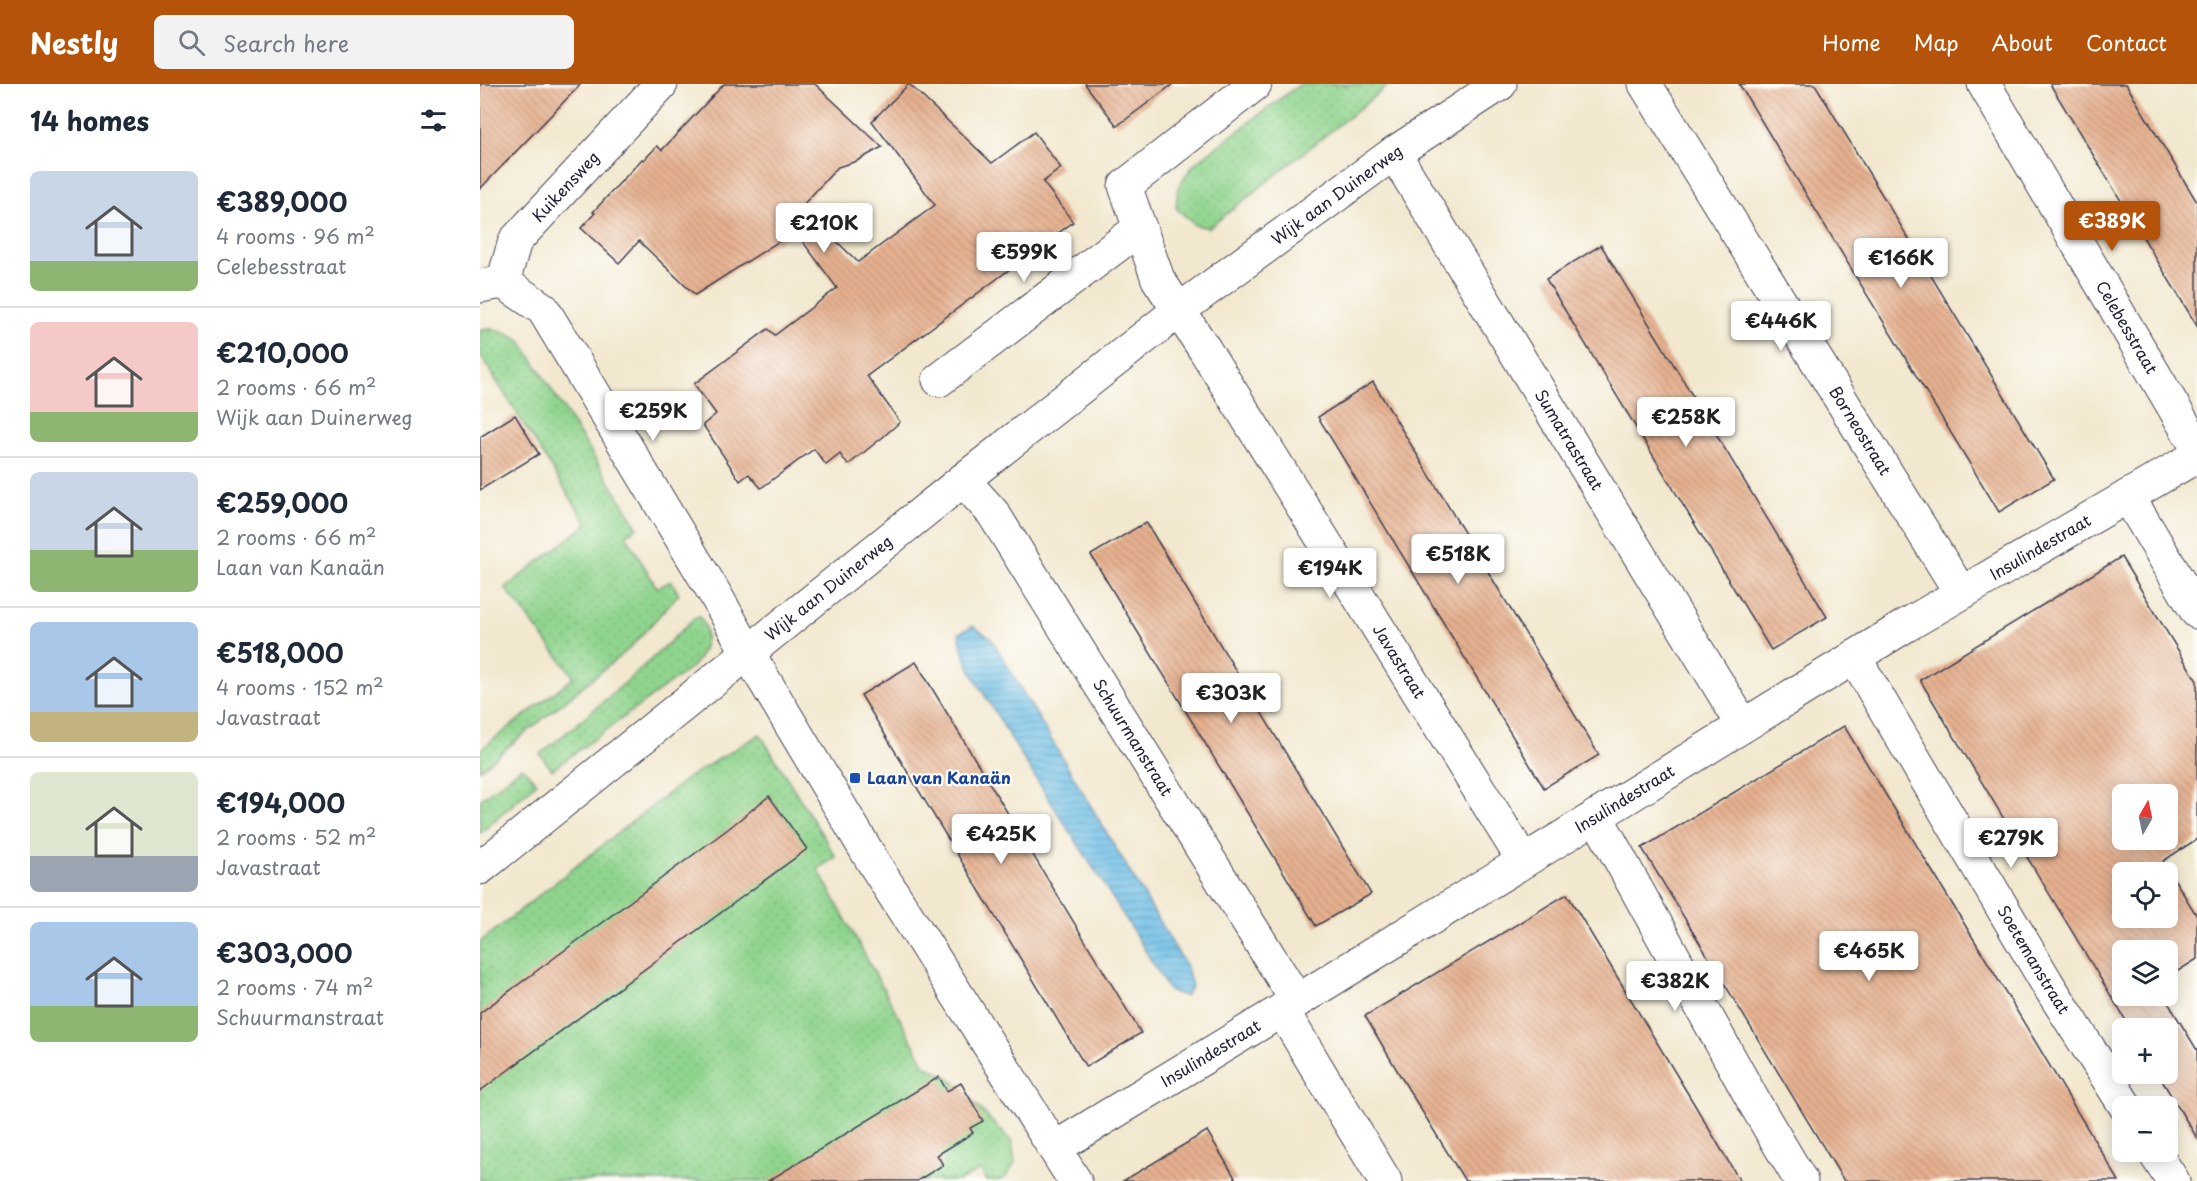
<!DOCTYPE html>
<meta charset="utf-8">
<style>
:root{--surface:#fff;--page:#f2f2f3;--text:#1f2937;--muted:#747a83;--line:#e0e1e3;--accent:#b45309}
body{margin:0;font-family:"Playpen Sans",sans-serif;background:var(--page);color:var(--text);height:100vh;display:flex;flex-direction:column;font-size:22px;white-space:nowrap}
*{box-sizing:border-box;margin:0}
p{font-size:20px;color:var(--muted)}
.icon{flex:none;width:33px;height:33px;fill:none;stroke:currentColor;stroke-width:2;stroke-linecap:round;stroke-linejoin:round}
.map{position:relative;flex:1;overflow:hidden}
.drawer{display:flex;flex-direction:column;background:var(--surface);width:480px}
.drawer>*{flex:none}
.needle{width:39px;rotate:9deg}
.fabs{position:absolute;left:1632px;top:700px;display:grid;gap:12px}
.fabs a{display:grid;place-items:center;width:66px;height:66px;border-radius:9px;background:var(--surface);box-shadow:0 3px 15px #0003;font-size:30px}
.price{position:absolute;translate:-50% -51px;padding:0 14px;border-radius:6px;background:#fff;color:#222;font-size:20px;line-height:39px;filter:drop-shadow(0 2px 3px #0008)}
.price::after{content:'';position:absolute;left:50%;top:36px;width:18px;height:14px;margin-left:-9px;background:inherit;clip-path:polygon(0 0,100% 0,50% 100%)}
.price.current{background:var(--accent);color:#fff}
ul{padding:0;list-style:none}
li{display:flex;align-items:center;gap:18px;height:150px;padding:0 30px}
li+li{border-top:2px solid var(--line)}
li span{display:grid;place-items:center;flex:none;width:168px;height:120px;border-radius:9px;color:#555}
li>.icon{margin-inline-start:auto}
span .icon{width:72px;height:72px;fill:#fffc;stroke-width:1}
li b{font-size:26px}
h2{display:flex;justify-content:space-between;align-items:center;height:72px;padding:0 30px;font-size:26px}
header{display:flex;align-items:center;gap:36px;box-sizing:border-box;height:84px;padding:0 30px;background:var(--accent);color:#fff}
header strong{font-size:28px}
nav{display:flex;gap:33px;margin-inline-start:auto;font-size:21px}
.search{width:420px;height:54px;background:var(--page);display:flex;align-items:center;gap:15px;box-sizing:border-box;padding:0 21px;border-radius:9px;color:var(--muted);font-size:22px}
main{display:flex;flex:1;min-height:0}
.map>svg:first-child{display:block}
.grass{fill:url(#grass-dots);stroke:#587b64;stroke-width:1.5}
.water{fill:url(#water-rules);stroke:#467090;stroke-width:1.5}
.building{fill:url(#building-back-hatch);fill-rule:evenodd}
.lines{fill:none;stroke-linecap:round;stroke-linejoin:round}
.street-casing{stroke:#414051;stroke-width:35}
.secondary-casing{stroke:#414051;stroke-width:35}
.street{stroke:#fff;stroke-width:33}
.secondary{stroke:#fff;stroke-width:33}
.transit-dot{fill:#1a4fb4;stroke:#fdfcf7;stroke-width:2}
.labels{text-anchor:middle;stroke-width:4.5;stroke-linejoin:round;paint-order:stroke}
.street-label{font-size:16px;fill:#22223b;stroke:#fdfcf7}
.transit-label{font-size:16px;font-weight:bold;fill:#164399;stroke:#fdfcf7;text-anchor:start}
</style>
<header>
<strong>Nestly</strong>
<div class="search"><svg class="icon" aria-label="search" viewBox="0 0 24 24"><circle cx="10" cy="10" r="6"/><path d="M15 15l6 6"/></svg>Search here</div>
<nav><a>Home</a><a>Map</a><a>About</a><a>Contact</a></nav>
</header>
<main>
<section class="drawer">
<h2>14 homes<svg class="icon" aria-label="filters" viewBox="0 0 24 24"><path d="M4 7h16M4 17h16"/><circle cx="9" cy="7" r="2"/><circle cx="15" cy="17" r="2"/></svg></h2>
<ul>
<li><span style="background:linear-gradient(#c9d6e8 75%,#8fb573 0)"><svg class="icon" aria-label="home" viewBox="0 0 24 24"><path d="M3 11l9-7 9 7M6 9v11h12V9"/></svg></span><div><b>€389,000</b><p>4 rooms · 96 m²</p><p>Celebesstraat</p></div></li>
<li><span style="background:linear-gradient(#f6c9c9 75%,#8fb573 0)"><svg class="icon" aria-label="home" viewBox="0 0 24 24"><path d="M3 11l9-7 9 7M6 9v11h12V9"/></svg></span><div><b>€210,000</b><p>2 rooms · 66 m²</p><p>Wijk aan Duinerweg</p></div></li>
<li><span style="background:linear-gradient(#c9d6e8 65%,#8fb573 0)"><svg class="icon" aria-label="home" viewBox="0 0 24 24"><path d="M3 11l9-7 9 7M6 9v11h12V9"/></svg></span><div><b>€259,000</b><p>2 rooms · 66 m²</p><p>Laan van Kanaän</p></div></li>
<li><span style="background:linear-gradient(#a9c7e8 75%,#c2b280 0)"><svg class="icon" aria-label="home" viewBox="0 0 24 24"><path d="M3 11l9-7 9 7M6 9v11h12V9"/></svg></span><div><b>€518,000</b><p>4 rooms · 152 m²</p><p>Javastraat</p></div></li>
<li><span style="background:linear-gradient(#dfe7d0 70%,#9aa5b1 0)"><svg class="icon" aria-label="home" viewBox="0 0 24 24"><path d="M3 11l9-7 9 7M6 9v11h12V9"/></svg></span><div><b>€194,000</b><p>2 rooms · 52 m²</p><p>Javastraat</p></div></li>
<li><span style="background:linear-gradient(#a9c7e8 70%,#8fb573 0)"><svg class="icon" aria-label="home" viewBox="0 0 24 24"><path d="M3 11l9-7 9 7M6 9v11h12V9"/></svg></span><div><b>€303,000</b><p>2 rooms · 74 m²</p><p>Schuurmanstraat</p></div></li>
</ul>
</section>
<div class="map">
<svg width="1717" height="1097" viewBox="0 0 1717 1097">
<defs>
<pattern id="grass-dots" width="8" height="8" patternUnits="userSpaceOnUse" patternTransform="scale(1.5)"><rect width="8" height="8" fill="#8fd48d"/><path d="M2 2h.1M6 6h.1" fill="none" stroke="#7bb67b" stroke-width="1.8" stroke-linecap="round"/></pattern>
<pattern id="water-rules" width="6" height="5" patternUnits="userSpaceOnUse" patternTransform="scale(1.5)"><rect width="6" height="5" fill="#6abde6"/><path d="M0 2.5h6" fill="none" stroke="#5799bc"/></pattern>
<pattern id="building-back-hatch" width="6" height="6" patternUnits="userSpaceOnUse" patternTransform="scale(1.5)"><rect width="6" height="6" fill="#e5b08f"/><path d="M-1 5l2 2M0 0l6 6M5-1l2 2" fill="none" stroke="#c4977c"/></pattern>
</defs>
<rect width="100%" height="100%" fill="#fdfcf7"/>
<filter id="ink" filterUnits="userSpaceOnUse"><feTurbulence type="fractalNoise" baseFrequency=".0167" numOctaves="2"/><feDisplacementMap in="SourceGraphic" scale="12" xChannelSelector="R" yChannelSelector="G"/><feConvolveMatrix kernelMatrix="1 2 1 2 8 2 1 2 1" color-interpolation-filters="sRGB"/></filter>
<filter id="wash" filterUnits="userSpaceOnUse"><feTurbulence type="fractalNoise" baseFrequency=".008" numOctaves="4" result="noise"/><feDisplacementMap in="SourceGraphic" scale="24" xChannelSelector="R" yChannelSelector="G"/><feGaussianBlur stdDeviation="1.35" result="paint"/><feColorMatrix in="noise" values="0 0 0 0 0 0 0 0 0 0 0 0 0 0 0 0 0 1.4 0 .05"/><feComposite in="paint" operator="in"/></filter>
<g filter="url(#wash)">
<rect width="100%" height="100%" fill="#f2e8cf"/>
<g class="grass">
<polygon points="820,0 910,0 729,144 715,141 696,124 698,103 714,80"/>
<polygon points="13,245 26,249 41,257 158,443 146,451 177,504 191,497 199,510 149,565 0,686 0,666 94,593 25,504 107,440 0,271 0,246"/>
<path d="M219,533C233,548 224,570 212,583L72,686L60,670C114,627 165,583 214,534Z"/>
<path d="M280,650L356,773L338,785L445,981L470,994L532,1058L535,1079C526,1094 526,1097 507,1097L500,1086L480,1097H0V858L210,692Z"/>
<polygon points="42,683 57,699 0,749 0,716"/>
</g>
<path class="water" d="M493,542L511,554L706,882L712,902L705,912L689,907C638,817 577,732 524,643C507,613 483,583 479,549Z"/>
<g id="blocks">
<g class="building">
<polygon points="0,0 101,0 0,105"/>
<polygon points="244,0 335,0 402,63 377,77 358,83 321,123 378,178 455,121 392,37 429,0 512,79 554,48 581,84 563,98 593,138 387,292 420,338 403,353 368,381 360,370 346,381 334,365 281,404 269,390 260,397 223,341 236,330 214,300 288,245 295,251 357,204 315,147 215,211 159,157 139,179 101,144 115,129 113,128 162,75 164,76 177,62 182,66"/>
<polygon points="605,0 693,0 637,42"/>
<polygon points="1259,0 1335,0 1574,395 1519,428"/>
<polygon points="1570,0 1646,0 1717,118 1717,242"/>
<polygon points="1121,161 1347,533 1291,566 1066,195"/>
<polygon points="893,298 1119,671 1064,704 838,333"/>
<polygon points="35,331 59,370 0,406 0,353"/>
<polygon points="666,438 891,810 836,842 611,471"/>
<path d="M1641,473L1717,597V755L1683,777L1717,832V875L1693,890L1696,895L1688,900V867H1642V912H1684L1717,966V1054L1678,990H1688V945H1651L1440,596ZM1642,711H1688V756H1642ZM1642,789H1688V834H1642Z"/>
<polygon points="436,578 661,949 606,983 381,611"/>
<polygon points="1364,642 1499,864 1639,1097 1364,1097 1162,764"/>
<polygon points="289,712 327,765 0,1007 0,929 248,745"/>
<polygon points="1087,810 1216,1023 1260,1097 985,1097 924,998 885,932"/>
<polygon points="459,993 467,1007 481,999 503,1037 490,1044 493,1049 457,1071 463,1081 437,1097 288,1097"/>
<polygon points="727,1047 757,1097 643,1097"/>
</g>
</g>
</g>
<g filter="url(#ink)">
<use href="#blocks" fill-opacity="0" stroke="#414051" stroke-width="1.5"/>
<g class="lines">
<defs>
<g id="street">
<path id="s1" d="M775,0L645,102L678,195L725,266L1043,776"/>
<path id="s2" d="M1165,0L1481,509"/>
<path id="s3" d="M1504,0L1717,363"/>
<path id="s4" d="M914,69L1263,641"/>
<path id="s5" d="M23,198L35,157L181,0"/>
<polyline points="459,296 660,144"/>
<path id="s6" d="M483,396L513,429L817,917"/>
<polyline points="1648,412 1717,528"/>
<polyline points="268,569 395,781 595,1097"/>
<path id="s7" d="M1374,573L1567,899L1646,1023"/>
<polyline points="1116,732 1274,1018 1321,1097"/>
<polyline points="802,926 905,1097"/>
<path id="s8" d="M575,1064L817,917L1425,542L1717,372"/>
<polyline points="1674,1068 1693,1097"/>
</g>
<g id="secondary">
<polyline points="0,202 23,198 63,225 235,510 268,569"/>
<path id="s9" d="M0,784L483,396L698,227L914,69L1020,0"/>
</g>
</defs>
<use href="#street" class="street-casing"/>
<use href="#secondary" class="secondary-casing"/>
<use href="#street" class="street"/>
<use href="#secondary" class="secondary"/>
</g>
</g>
<rect class="transit-dot" x="369" y="688" width="12" height="12" rx="3"/>
<g class="labels">
<g class="street-label">
<text dy="6" stroke="none"><textPath href="#s5" startOffset="117">Kuikensweg</textPath></text>
<text dy="6" stroke="none"><textPath href="#s9" startOffset="1090">Wijk aan Duinerweg</textPath></text>
<text dy="6" stroke="none"><textPath href="#s3" startOffset="282">Celebesstraat</textPath></text>
<text dy="6" stroke="none"><textPath href="#s2" startOffset="408">Borneostraat</textPath></text>
<text dy="6" stroke="none"><textPath href="#s4" startOffset="336">Sumatrastraat</textPath></text>
<text dy="6" stroke="none"><textPath href="#s8" startOffset="1154">Insulindestraat</textPath></text>
<text dy="6" stroke="none"><textPath href="#s9" startOffset="447">Wijk aan Duinerweg</textPath></text>
<text dy="6" stroke="none"><textPath href="#s1" startOffset="716">Javastraat</textPath></text>
<text dy="6" stroke="none"><textPath href="#s6" startOffset="309">Schuurmanstraat</textPath></text>
<text dy="6" stroke="none"><textPath href="#s8" startOffset="668">Insulindestraat</textPath></text>
<text dy="6" stroke="none"><textPath href="#s7" startOffset="352">Soetemanstraat</textPath></text>
<text dy="6" stroke="none"><textPath href="#s8" startOffset="182">Insulindestraat</textPath></text>
</g>
<g class="transit-label">
<text x="387" y="700">Laan van Kanaän</text>
</g>
</g>
</svg>
<div class="fabs">
<a><svg class="needle" viewBox="-14 -14 28 28"><path d="M0-13l5 13h-10z" fill="#e53935"/><path d="M0 13l5-13h-10z" fill="#747a83"/></svg></a>
<a><svg class="icon" aria-label="locate" viewBox="0 0 24 24"><circle cx="12" cy="12" r="6"/><path d="M12 2v4M12 18v4M2 12h4M18 12h4"/></svg></a>
<a><svg class="icon" aria-label="layers" viewBox="0 0 24 24"><path d="M12 4l9 5-9 5-9-5zM3 14l9 5 9-5"/></svg></a>
<a>+</a>
<a>−</a>
</div>
<b class="price current" style="left:1632px;top:168px">€389K</b>
<b class="price" style="left:344px;top:170px">€210K</b>
<b class="price" style="left:544px;top:199px">€599K</b>
<b class="price" style="left:1421px;top:205px">€166K</b>
<b class="price" style="left:1301px;top:268px">€446K</b>
<b class="price" style="left:173px;top:358px">€259K</b>
<b class="price" style="left:1206px;top:364px">€258K</b>
<b class="price" style="left:978px;top:501px">€518K</b>
<b class="price" style="left:850px;top:515px">€194K</b>
<b class="price" style="left:751px;top:640px">€303K</b>
<b class="price" style="left:521px;top:781px">€425K</b>
<b class="price" style="left:1531px;top:785px">€279K</b>
<b class="price" style="left:1389px;top:898px">€465K</b>
<b class="price" style="left:1195px;top:928px">€382K</b>
</div>
</main>
